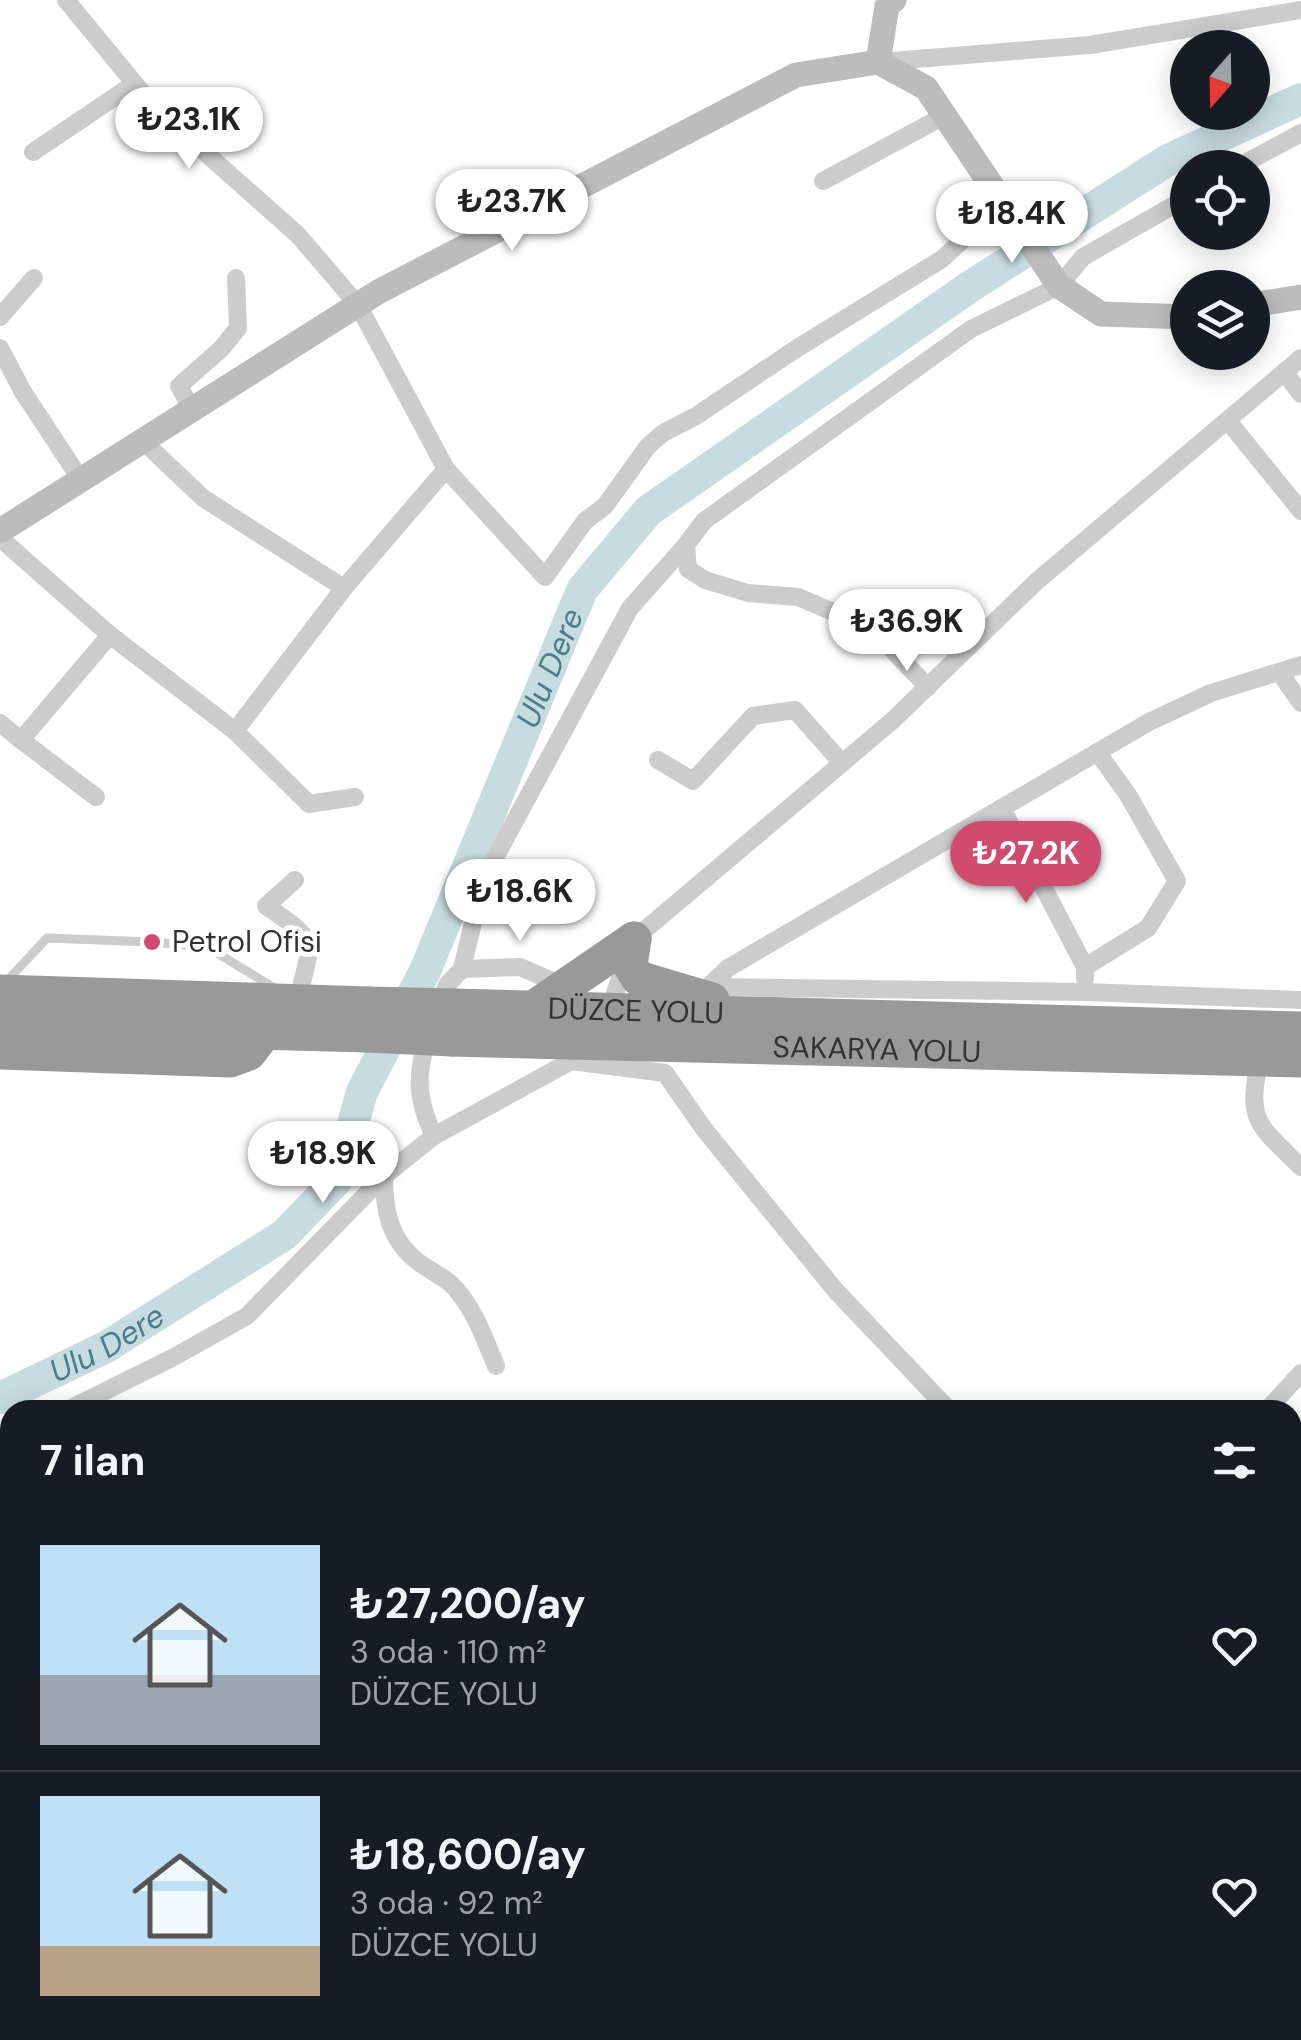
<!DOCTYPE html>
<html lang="tr">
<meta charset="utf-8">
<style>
:root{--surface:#171b24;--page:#20242c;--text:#f1f3f6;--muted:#9ea1a6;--line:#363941;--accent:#d04c6f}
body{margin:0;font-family:"DM Sans",sans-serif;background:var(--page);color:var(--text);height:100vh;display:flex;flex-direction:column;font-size:38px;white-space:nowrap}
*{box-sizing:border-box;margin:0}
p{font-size:32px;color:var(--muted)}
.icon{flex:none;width:55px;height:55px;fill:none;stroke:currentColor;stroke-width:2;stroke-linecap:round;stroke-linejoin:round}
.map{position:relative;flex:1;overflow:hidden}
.sheet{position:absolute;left:0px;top:1400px;width:1302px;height:640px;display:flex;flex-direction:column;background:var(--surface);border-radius:30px 30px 0 0;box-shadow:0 5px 25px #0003}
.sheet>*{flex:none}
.needle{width:65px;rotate:200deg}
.fabs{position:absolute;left:1170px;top:30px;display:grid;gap:20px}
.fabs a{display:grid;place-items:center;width:100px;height:100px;border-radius:50%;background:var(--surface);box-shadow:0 5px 25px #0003;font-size:50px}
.price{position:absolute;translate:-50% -85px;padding:0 22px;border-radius:35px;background:#fff;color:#222;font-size:32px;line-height:65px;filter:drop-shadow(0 2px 5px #0008)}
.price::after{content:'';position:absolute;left:50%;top:60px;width:30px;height:22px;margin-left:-15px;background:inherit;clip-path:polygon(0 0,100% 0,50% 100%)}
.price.on{background:var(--accent);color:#fff}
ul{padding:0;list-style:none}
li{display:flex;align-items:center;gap:30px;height:250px;padding:0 40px}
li+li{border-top:2px solid var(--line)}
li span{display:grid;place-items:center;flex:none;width:280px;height:200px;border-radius:0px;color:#555}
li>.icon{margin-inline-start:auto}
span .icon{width:120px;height:120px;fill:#fffc;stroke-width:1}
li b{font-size:42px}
h2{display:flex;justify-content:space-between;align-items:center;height:120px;padding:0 40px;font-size:42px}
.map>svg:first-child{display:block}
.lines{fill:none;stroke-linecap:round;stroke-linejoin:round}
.river{stroke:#c7dce1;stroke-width:32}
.lane{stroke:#ccc;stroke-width:9}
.street{stroke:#ccc;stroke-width:18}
.secondary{stroke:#bcbcbc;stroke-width:25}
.highway{stroke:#999;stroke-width:35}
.highway-bridge{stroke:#999;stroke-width:35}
.poi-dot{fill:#d04c6f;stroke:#fff;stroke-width:4}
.labels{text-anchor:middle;stroke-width:10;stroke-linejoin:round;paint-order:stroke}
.poi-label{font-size:30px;fill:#323232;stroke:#fff;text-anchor:start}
.street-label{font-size:30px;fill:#323232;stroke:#fff}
.water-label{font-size:32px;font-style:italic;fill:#497d8a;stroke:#fff}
</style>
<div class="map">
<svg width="1301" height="2040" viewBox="0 0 1301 2040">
<rect width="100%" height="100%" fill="#fff"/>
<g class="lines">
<path class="river" id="s1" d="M0,1398L106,1347L284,1235L337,1180L362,1092L425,971L582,590L648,511L971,286L1168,160L1301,99"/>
<polyline class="lane" points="5,983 47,938 152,942 207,947 273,987"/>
<g class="street">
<polyline points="66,0 154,107 298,235 358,305 446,469"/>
<polyline points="880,62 1090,45 1301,10"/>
<polyline points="33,152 134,84"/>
<polyline points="1236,168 1301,133"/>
<polyline points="823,181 944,116"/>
<polyline points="0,317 34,278"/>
<polyline points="0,348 23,392 81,480"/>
<polyline points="1284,372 1301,394"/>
<polyline points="192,410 179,386 221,349 238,328 236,278"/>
<polyline points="1228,421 1301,511"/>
<polyline points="143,441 203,498 344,588"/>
<polyline points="0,538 110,635 235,731 344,588 446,469 545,577 585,521 605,506 648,446 663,433 696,416 799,347 942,259 967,236 995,194"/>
<polyline points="1280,673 1301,703"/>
<polyline points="928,687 871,628 798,597 748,593 705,580 688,569 686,545 704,521 971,329 1059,286 1083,257 1188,197"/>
<polyline points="0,723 21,740 110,635"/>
<polyline points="235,731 309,804 355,797"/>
<polyline points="21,740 96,797"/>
<polyline points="658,760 693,781 753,716 795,710 842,763"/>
<polyline points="1003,810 1085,967 1085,979"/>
<path d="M295,880L266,906C321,943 312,940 297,1002"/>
<polyline points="1085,967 1148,928 1177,881 1128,795 1098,753"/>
<polyline points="462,969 520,967 564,986"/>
<polyline points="708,987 728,968 1149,722 1211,693 1301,665"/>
<polyline points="703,990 708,987 1085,992 1301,1000"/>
<polyline points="437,1011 447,985 462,969 483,880 630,608 686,545"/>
<polyline points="608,1013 634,939 892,721 1037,581 1301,358"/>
<path d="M428,1036C416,1075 416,1098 434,1136"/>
<path d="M1260,1059C1246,1121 1257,1124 1301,1167"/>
<polyline points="571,1061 665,1073 704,1129 836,1291 949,1410"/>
<path d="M384,1176C384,1209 389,1239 417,1261C427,1269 440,1275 450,1283C473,1305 484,1337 496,1366"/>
<polyline points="67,1410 174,1357 247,1316 384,1176 434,1136 593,1049"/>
<polyline points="1267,1410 1301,1373"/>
<polyline points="0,1442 10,1437"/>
<polyline points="1292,1559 1301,1566"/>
<polyline points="0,1566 10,1564"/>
<polyline points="0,1668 10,1666"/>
<polyline points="939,2030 949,2040"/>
<polyline points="551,2039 594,2030"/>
</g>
<g class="secondary">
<polyline points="878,62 887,6 894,0"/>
<polyline points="1252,305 1301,297"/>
<polyline points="0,531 378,292 796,75 878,62 926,88 1059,286 1101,314 1188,317"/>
</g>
<g class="highway">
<polyline points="634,939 630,965 638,978 712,1000"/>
<polyline points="0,992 368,1004"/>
<path id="s2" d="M454,1006L1301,1029"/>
<polyline points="532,1009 634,939"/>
<polyline points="0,1025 367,1035"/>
<path id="s3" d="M452,1039L1301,1060"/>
<polyline points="0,1052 230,1060 249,1053 265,1032"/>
</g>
<g class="highway-bridge">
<polyline points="368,1004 454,1006"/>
<polyline points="367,1035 452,1039"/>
</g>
</g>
<circle class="poi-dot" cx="152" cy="942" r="10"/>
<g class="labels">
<g class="poi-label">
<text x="172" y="952">Petrol Ofisi</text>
</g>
<g class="street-label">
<text dy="10" stroke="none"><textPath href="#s2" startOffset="182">DÜZCE YOLU</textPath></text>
<text dy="10" stroke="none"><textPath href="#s3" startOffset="425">SAKARYA YOLU</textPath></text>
</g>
<g class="water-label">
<text dy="11" stroke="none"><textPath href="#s1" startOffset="960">Ulu Dere</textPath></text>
<text dy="11" stroke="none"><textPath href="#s1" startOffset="120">Ulu Dere</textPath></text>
</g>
</g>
</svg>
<div class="fabs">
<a><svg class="needle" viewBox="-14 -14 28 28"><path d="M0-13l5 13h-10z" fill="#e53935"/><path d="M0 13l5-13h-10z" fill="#9ea1a6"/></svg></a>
<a><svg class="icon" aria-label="locate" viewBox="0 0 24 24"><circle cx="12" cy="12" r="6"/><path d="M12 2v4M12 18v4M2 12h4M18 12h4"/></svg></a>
<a><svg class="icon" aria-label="layers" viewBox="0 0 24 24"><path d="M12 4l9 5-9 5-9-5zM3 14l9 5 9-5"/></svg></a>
</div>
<b class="price" style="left:189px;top:172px">₺23.1K</b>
<b class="price" style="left:512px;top:254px">₺23.7K</b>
<b class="price" style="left:1012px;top:266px">₺18.4K</b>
<b class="price" style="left:907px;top:674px">₺36.9K</b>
<b class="price on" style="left:1026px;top:906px">₺27.2K</b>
<b class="price" style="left:520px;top:944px">₺18.6K</b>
<b class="price" style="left:323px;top:1206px">₺18.9K</b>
<section class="sheet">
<h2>7 ilan<svg class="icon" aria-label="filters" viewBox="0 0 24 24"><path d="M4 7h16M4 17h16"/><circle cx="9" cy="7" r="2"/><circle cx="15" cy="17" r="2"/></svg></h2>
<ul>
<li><span style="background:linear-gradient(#bfe0f5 65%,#9aa5b1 0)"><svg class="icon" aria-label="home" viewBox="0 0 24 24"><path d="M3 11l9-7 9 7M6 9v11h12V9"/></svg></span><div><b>₺27,200/ay</b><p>3 oda · 110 m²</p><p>DÜZCE YOLU</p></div><svg class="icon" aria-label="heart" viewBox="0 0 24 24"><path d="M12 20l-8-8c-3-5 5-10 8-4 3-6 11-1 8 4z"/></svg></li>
<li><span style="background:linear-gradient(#bfe0f5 75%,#b9a48a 0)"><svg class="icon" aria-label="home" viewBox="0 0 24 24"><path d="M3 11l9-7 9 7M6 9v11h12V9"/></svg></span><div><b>₺18,600/ay</b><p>3 oda · 92 m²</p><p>DÜZCE YOLU</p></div><svg class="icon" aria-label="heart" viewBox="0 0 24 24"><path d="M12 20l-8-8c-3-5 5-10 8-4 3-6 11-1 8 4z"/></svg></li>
</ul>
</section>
</div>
